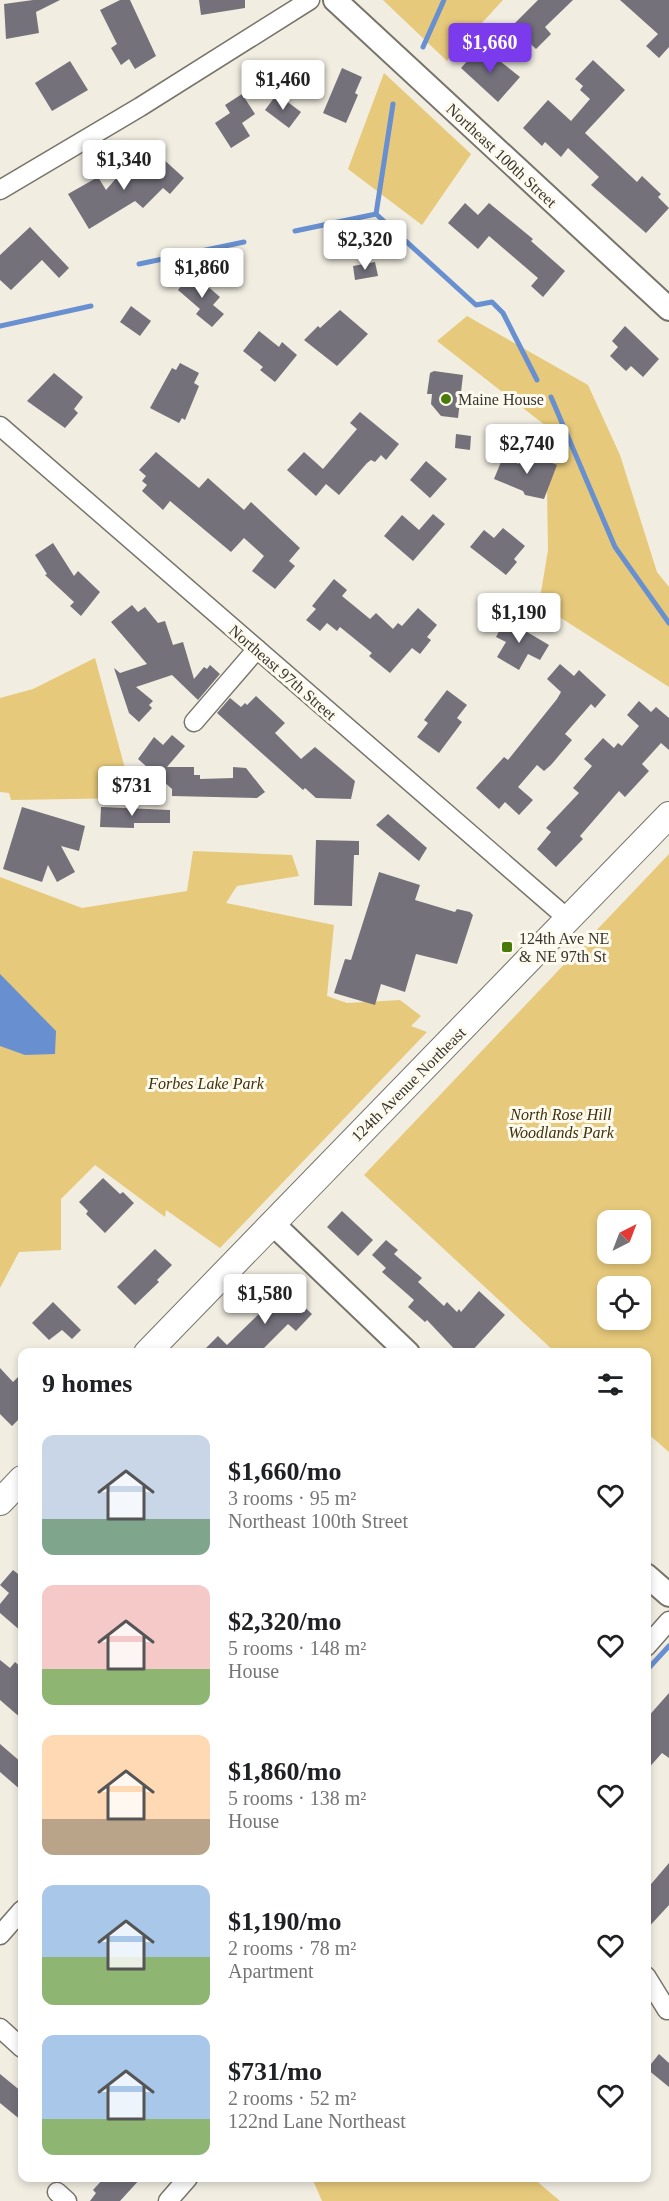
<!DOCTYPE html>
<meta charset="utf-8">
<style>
:root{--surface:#fff;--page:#f6f6f6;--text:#202124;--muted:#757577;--accent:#7c3aed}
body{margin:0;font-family:"Times New Roman",serif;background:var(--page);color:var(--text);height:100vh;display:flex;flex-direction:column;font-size:22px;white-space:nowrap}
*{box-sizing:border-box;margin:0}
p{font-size:20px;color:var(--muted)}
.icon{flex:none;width:33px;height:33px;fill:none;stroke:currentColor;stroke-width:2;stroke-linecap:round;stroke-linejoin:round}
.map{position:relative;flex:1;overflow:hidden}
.drawer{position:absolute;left:18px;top:1348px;width:633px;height:834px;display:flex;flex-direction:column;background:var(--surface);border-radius:12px;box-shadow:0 3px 9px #0003}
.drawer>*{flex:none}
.needle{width:39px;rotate:42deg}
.fabs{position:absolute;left:597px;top:1210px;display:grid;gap:12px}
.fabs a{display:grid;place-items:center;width:54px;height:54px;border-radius:12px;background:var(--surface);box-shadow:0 3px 9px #0003;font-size:30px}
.price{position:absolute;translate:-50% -51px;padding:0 14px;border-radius:6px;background:#fff;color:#222;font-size:20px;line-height:39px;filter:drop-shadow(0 2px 3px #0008)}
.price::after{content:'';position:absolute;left:50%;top:36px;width:18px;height:14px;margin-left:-9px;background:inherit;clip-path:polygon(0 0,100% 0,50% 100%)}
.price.current{background:var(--accent);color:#fff}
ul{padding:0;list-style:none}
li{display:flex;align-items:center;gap:18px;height:150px;padding:0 24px}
li span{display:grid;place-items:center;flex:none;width:168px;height:120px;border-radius:12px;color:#555}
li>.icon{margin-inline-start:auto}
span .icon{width:72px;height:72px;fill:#fffc;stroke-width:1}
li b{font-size:26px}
h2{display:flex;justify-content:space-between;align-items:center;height:72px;padding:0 24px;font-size:26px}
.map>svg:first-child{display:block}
.green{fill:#e6c97b;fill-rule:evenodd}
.water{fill:#6890d0}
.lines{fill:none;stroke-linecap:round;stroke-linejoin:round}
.stream{stroke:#6890d0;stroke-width:5}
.building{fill:#74717b}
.minor-casing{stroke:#78746a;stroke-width:21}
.tertiary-casing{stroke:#78746a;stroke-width:26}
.secondary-casing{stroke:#78746a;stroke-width:28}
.minor{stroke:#fff;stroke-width:18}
.tertiary{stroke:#fff;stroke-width:22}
.secondary{stroke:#fff;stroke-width:26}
.poi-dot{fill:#487b0a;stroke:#fefaee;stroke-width:2}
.labels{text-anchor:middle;stroke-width:6;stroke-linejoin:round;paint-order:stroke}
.street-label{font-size:16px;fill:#373531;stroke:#fefaee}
.poi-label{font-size:16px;fill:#373531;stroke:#fefaee;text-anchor:start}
.park-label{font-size:16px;font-style:italic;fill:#3d310c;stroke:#fefaee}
</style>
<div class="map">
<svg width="669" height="2201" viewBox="0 0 669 2201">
<rect width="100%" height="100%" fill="#f1ede1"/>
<g class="green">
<polygon points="383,0 503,0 447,61"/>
<polygon points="384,73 471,154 422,225 348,169"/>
<polygon points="467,316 588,385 620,455 657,572 669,587 669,687 539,604 548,550 546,426 437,341"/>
<polygon points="95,658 133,798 11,800 9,793 0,792 0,698 33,689"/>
<polygon points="193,851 292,855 299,876 237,886 226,903 334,925 327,996 347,1003 400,1000 421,1016 411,1026 427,1032 220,1248 166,1210 165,1217 95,1165 61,1199 61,1250 19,1252 0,1288 0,877 82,908 187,891"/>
<path d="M669,854V1452L647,1433L646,1353H556L364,1175ZM608,1221H640V1254H608ZM608,1287H640V1320H608Z"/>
<polygon points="312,2178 533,2178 560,2201 322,2201"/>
</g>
<polygon class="water" points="0,974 56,1031 55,1054 25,1055 0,1046"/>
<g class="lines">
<g class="stream">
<polyline points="423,47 444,0"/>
<polyline points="376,214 476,305 492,302 503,313 537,380"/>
<polyline points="295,231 376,214 393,104"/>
<polyline points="139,264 244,242"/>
<polyline points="0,326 91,306"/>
<polyline points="551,397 615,547 669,623"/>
<polyline points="646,1671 669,1646"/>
</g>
</g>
<g class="building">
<polygon points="33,0 60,0 36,12 39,33 6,39 4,4"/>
<polygon points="120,0 130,0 156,56 135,69 129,59 121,65 111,48 117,44 100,10"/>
<polygon points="199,0 245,0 245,8 201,15"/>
<polygon points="538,0 573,0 545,27 551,34 536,49 512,26"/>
<polygon points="620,0 669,0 669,47 659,58 646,46 658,34"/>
<polygon points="481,46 520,77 498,102 461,68"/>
<polygon points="593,60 625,90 585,133 637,182 642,176 661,194 658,197 669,208 646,233 591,185 599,177 568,148 561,157 545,142 542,146 523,128 548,100 571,121 590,99 580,90 583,86 575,79"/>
<polygon points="70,61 88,90 52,111 35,83"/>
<polygon points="342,68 362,77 355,93 358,95 346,123 323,113"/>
<polygon points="242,94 255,114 242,123 250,136 231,148 215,123 230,113 225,105"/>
<polygon points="277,94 301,112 289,128 265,110"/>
<polygon points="161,157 184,178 170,194 163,188 143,208 135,201 89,229 68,194 98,177 106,190 131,161 139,168 145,162 151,168"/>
<polygon points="465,203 478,215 489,203 533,239 531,241 565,271 543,297 531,286 538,278 489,236 478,249 448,223"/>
<polygon points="30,227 69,268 59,278 42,260 11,290 0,280 0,255"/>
<polygon points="375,262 378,276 355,280 353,266"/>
<polygon points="192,273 220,297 213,305 224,314 212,327 196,314 200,309 178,290"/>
<polygon points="131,306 151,321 140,336 120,322"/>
<polygon points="340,310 368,334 337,366 304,340 318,326 320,328"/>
<polygon points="625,326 659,359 643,377 631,366 626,371 610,356 618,347 612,341"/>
<polygon points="259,331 279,347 282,342 297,355 275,382 260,370 263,367 243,351"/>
<polygon points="180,363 199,373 194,383 199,386 185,420 182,418 179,423 150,408 172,368 176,370"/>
<polygon points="434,371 463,375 458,418 441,416 431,404 432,394 427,394 430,373"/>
<polygon points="54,373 83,397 74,409 78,413 65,428 27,401"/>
<polygon points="360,412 399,444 386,460 381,455 375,462 371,460 367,463 339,495 326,484 316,496 287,470 304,452 323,469 357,429 350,423"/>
<polygon points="456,434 471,436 470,450 455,448"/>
<polygon points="523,451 557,465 544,499 525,495 523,491 494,479 503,457 519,464"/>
<polygon points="156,452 199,488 208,478 244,510 251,502 300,548 289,561 295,566 275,589 252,571 264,556 244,538 231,552 170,501 163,510 142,491 147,485 142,481 146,476 139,470"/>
<polygon points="426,461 447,479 430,498 410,480"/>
<polygon points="433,514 445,524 413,561 384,536 402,515 419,530"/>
<polygon points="503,528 525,546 514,559 517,562 506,575 470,547 484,530 494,538"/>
<polygon points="53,543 74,576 78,571 100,592 81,616 70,606 74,602 45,575 47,574 35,555"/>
<polygon points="334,579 347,590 342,596 370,619 376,613 393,629 398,623 402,626 418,608 437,625 427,637 431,640 420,654 412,648 390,673 369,656 372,653 340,627 337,631 327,623 320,631 306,620 316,609 312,606"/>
<polygon points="132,605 138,612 145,607 158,623 165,621 173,645 183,642 194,679 204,667 207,669 210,665 220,674 198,700 172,675 136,687 153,701 149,705 152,708 139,722 129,713 114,668 120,673 147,664 111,622"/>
<polygon points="507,616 524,625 522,629 549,645 540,660 528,654 519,670 497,657 506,642 496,637"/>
<polygon points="560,664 574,676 579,670 606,695 595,708 591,704 565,734 572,740 551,765 544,771 537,765 518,787 533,800 519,815 505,802 499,809 476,788 504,757 508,760 557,699 561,692 547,679"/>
<polygon points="447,690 467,705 457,718 462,722 439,753 417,737 428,723 424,720"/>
<polygon points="256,696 285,723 275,733 301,759 315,747 355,781 351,799 316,798 305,788 303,790 217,713 230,698 241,707 245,703 247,705"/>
<polygon points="639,701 651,712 656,707 669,718 669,750 661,743 642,764 649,771 625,797 619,791 580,836 583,839 556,867 537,849 551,832 546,828 579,793 573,788 592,766 584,759 603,738 614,748 618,743 622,746 639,726 627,715"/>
<polygon points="172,735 185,746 167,767 194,767 194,775 200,775 200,779 233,778 233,767 246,768 265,792 257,798 172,796 172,789 138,759 154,737 163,745"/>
<polygon points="22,807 85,826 79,851 61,846 75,872 57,882 48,865 42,882 3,869"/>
<polygon points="101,807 170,810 170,823 134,823 134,828 100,827"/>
<polygon points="388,814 427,848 419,861 376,825"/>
<polygon points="316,840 359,841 359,855 354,855 352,906 314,905"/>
<polygon points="379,872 420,885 415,900 455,912 457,909 470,912 473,915 457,964 416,954 405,992 381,984 375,1005 334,993 345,959 351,960"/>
<polygon points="103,1178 120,1194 123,1192 134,1203 105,1233 86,1214 88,1211 79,1202"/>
<polygon points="342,1211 373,1240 358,1256 327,1227"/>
<polygon points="386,1240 398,1250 394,1254 422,1278 418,1282 444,1306 447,1302 457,1312 459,1309 461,1312 479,1291 505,1315 470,1353 458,1353 427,1320 425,1322 408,1307 414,1300 382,1272 386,1268 372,1255"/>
<polygon points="155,1249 172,1265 157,1280 159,1282 135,1305 117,1287"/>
<polygon points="279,1283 312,1314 296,1331 288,1324 259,1353 201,1353 218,1336 227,1345 268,1305 263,1301"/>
<polygon points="53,1302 81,1330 72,1339 62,1330 49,1340 32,1323"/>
<polygon points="0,1368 13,1382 22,1373 22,1416 12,1426 0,1414"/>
<polygon points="13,1570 22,1577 22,1632 0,1613 0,1604 9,1593 0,1585"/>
<polygon points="0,1660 10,1668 15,1662 22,1668 22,1719 0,1700"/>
<polygon points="669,1693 669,1758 662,1753 646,1771 646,1719"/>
<polygon points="0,1744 22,1763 22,1791 0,1772"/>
<polygon points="669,1863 669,1905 646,1930 646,1890"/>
<polygon points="659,2054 669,2063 669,2087 647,2069"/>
<polygon points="0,2074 22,2092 22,2121 0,2103"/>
<polygon points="104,2178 141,2178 120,2201 90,2201 96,2193 93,2190"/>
</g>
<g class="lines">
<defs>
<g id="minor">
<polyline points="0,190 140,107 310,0"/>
<polyline points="0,426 567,918"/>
<polyline points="194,722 257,649"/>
<polyline points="646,1647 669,1621"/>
<polyline points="0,1935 22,1910"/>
<polyline points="646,1976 667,2010"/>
<polyline points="0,2028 22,2048"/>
<polyline points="57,2192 67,2201"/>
<polyline points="168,2201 188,2178"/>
</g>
<g id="tertiary">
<polyline points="335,0 669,309"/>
<polyline points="272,1223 408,1353"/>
<polyline points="646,1575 669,1595"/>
</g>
<g id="secondary">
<polyline points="147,1353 669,815"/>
<polyline points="0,1502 22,1479"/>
</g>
</defs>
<use href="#minor" class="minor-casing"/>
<use href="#tertiary" class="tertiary-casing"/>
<use href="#secondary" class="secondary-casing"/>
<use href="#minor" class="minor"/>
<use href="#tertiary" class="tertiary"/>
<use href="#secondary" class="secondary"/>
</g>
<g class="poi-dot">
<circle cx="446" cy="399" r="6"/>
<rect x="501" y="941" width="12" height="12" rx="3"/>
</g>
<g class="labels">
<g class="street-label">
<text transform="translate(502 155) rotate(43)" y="6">Northeast 100th Street</text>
<text transform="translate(283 672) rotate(41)" y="6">Northeast 97th Street</text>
<text transform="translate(408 1084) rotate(-45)" y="6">124th Avenue Northeast</text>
</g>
<g class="poi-label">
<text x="458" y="405">Maine House</text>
<text x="519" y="944">124th Ave NE<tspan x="519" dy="18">&amp; NE 97th St</tspan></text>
</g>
<g class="park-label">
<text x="206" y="1089">Forbes Lake Park</text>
<text x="561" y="1120">North Rose Hill<tspan x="561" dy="18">Woodlands Park</tspan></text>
</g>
</g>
</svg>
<div class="fabs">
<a><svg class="needle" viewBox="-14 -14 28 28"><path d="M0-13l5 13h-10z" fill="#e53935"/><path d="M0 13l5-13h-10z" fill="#757577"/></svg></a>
<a><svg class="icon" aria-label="locate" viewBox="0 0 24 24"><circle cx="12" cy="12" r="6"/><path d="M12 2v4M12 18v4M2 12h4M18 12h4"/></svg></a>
</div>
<b class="price current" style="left:490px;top:74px">$1,660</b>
<b class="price" style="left:283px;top:111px">$1,460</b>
<b class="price" style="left:124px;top:191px">$1,340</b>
<b class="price" style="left:365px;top:271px">$2,320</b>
<b class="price" style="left:202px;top:299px">$1,860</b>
<b class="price" style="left:527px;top:475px">$2,740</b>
<b class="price" style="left:519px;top:644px">$1,190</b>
<b class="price" style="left:132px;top:817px">$731</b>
<b class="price" style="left:265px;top:1325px">$1,580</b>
<section class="drawer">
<h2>9 homes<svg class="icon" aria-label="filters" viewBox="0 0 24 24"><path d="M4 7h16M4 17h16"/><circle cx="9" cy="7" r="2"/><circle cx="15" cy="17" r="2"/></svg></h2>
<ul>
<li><span style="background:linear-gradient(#c9d6e8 70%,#7fa58c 0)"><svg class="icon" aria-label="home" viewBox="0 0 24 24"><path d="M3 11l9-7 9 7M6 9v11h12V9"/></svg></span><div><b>$1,660/mo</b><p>3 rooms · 95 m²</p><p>Northeast 100th Street</p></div><svg class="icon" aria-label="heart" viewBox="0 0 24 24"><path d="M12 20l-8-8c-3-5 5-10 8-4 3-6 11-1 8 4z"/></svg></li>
<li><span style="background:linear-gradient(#f6c9c9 70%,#8fb573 0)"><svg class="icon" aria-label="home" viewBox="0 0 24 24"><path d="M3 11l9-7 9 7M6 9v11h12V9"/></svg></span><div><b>$2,320/mo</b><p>5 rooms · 148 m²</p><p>House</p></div><svg class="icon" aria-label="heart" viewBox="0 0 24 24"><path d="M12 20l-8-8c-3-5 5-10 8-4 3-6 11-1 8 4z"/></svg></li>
<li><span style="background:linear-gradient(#ffd9b3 70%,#b9a48a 0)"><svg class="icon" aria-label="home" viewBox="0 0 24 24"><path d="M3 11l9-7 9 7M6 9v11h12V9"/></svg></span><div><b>$1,860/mo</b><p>5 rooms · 138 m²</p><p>House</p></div><svg class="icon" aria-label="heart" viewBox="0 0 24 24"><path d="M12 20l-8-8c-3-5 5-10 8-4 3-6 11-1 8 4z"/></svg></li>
<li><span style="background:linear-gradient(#a9c7e8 60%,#8fb573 0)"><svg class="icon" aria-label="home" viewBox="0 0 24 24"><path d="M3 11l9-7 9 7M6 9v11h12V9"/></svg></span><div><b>$1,190/mo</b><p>2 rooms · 78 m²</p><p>Apartment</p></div><svg class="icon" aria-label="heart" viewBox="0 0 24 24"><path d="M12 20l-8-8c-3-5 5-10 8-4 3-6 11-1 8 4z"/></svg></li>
<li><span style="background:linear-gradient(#a9c7e8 70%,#8fb573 0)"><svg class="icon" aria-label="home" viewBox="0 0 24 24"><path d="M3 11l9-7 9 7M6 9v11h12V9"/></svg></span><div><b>$731/mo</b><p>2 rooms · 52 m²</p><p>122nd Lane Northeast</p></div><svg class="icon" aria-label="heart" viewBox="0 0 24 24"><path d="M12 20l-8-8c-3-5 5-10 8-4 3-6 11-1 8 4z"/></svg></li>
</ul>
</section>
</div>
